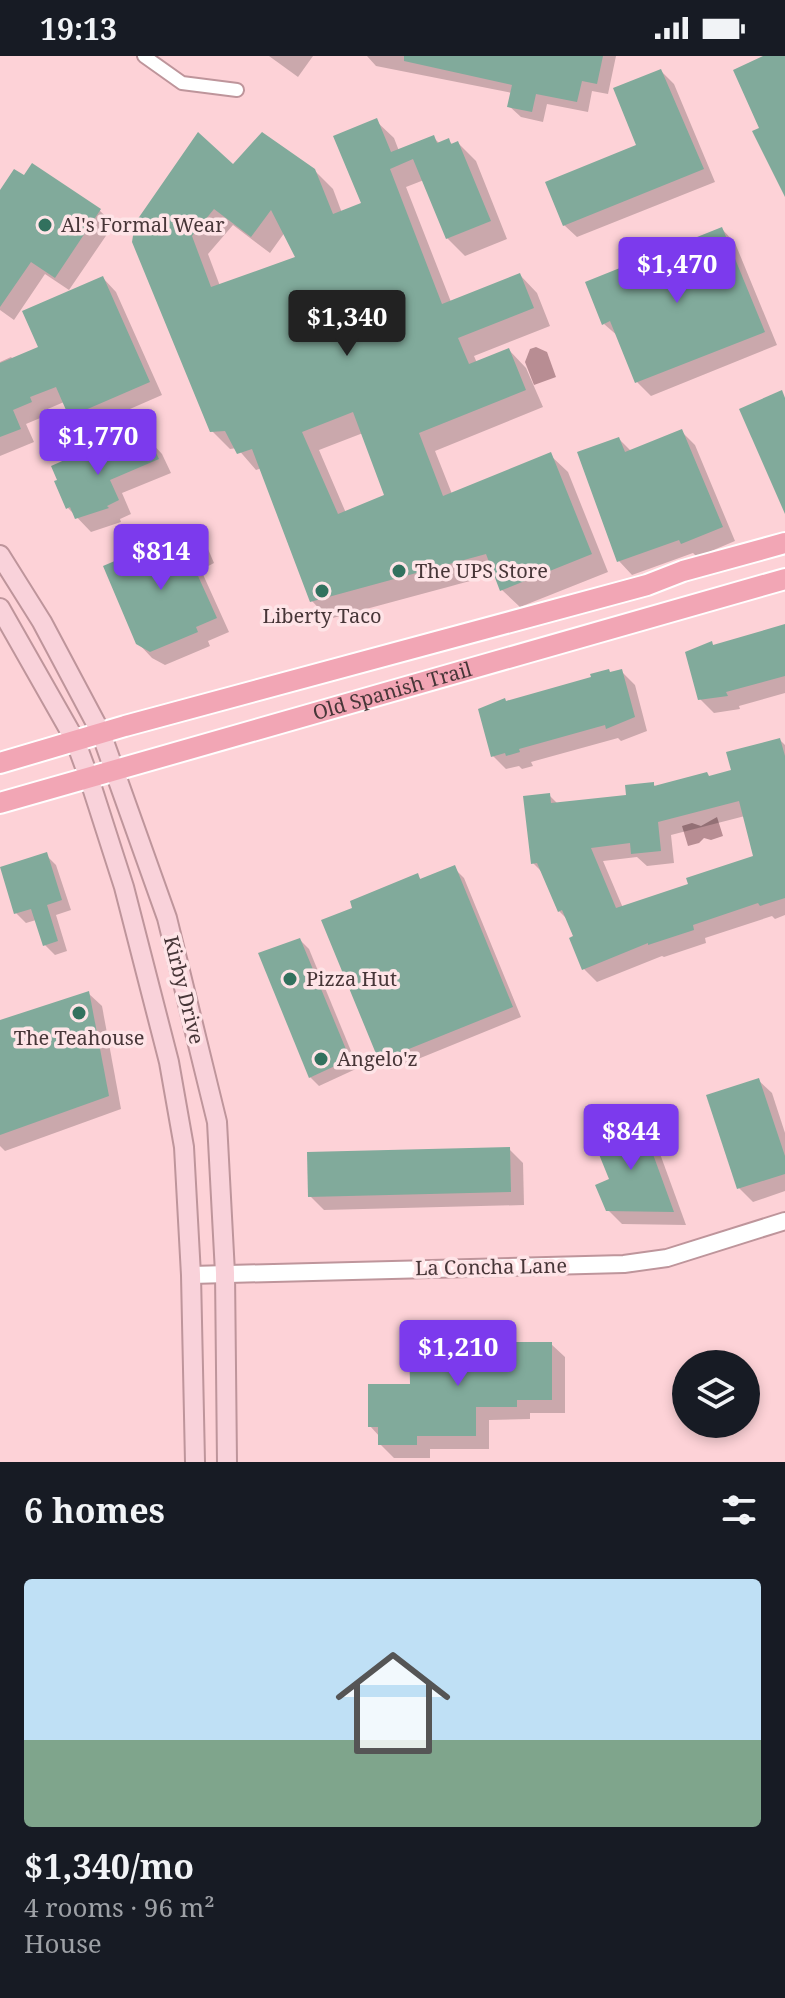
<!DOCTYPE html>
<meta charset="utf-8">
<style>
:root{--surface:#171b24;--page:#242831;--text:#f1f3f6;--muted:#9ea1a6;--line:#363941;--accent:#7c3aed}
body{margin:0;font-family:"Noto Serif",serif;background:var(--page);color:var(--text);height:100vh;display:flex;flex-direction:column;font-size:30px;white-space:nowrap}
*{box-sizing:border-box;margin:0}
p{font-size:26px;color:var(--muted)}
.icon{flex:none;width:44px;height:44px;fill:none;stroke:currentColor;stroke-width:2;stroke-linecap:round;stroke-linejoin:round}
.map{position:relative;height:1406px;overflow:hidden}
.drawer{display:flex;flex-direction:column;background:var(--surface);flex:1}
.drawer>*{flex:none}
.buttons{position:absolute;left:672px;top:1294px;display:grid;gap:16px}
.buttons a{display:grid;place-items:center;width:88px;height:88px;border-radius:50%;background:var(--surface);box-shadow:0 4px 12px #0003;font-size:40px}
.price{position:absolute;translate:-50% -68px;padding:0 18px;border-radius:8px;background:var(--accent);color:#fff;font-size:26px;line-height:52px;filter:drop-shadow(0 2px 4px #0008)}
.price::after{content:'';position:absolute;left:50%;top:48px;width:24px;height:18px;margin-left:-12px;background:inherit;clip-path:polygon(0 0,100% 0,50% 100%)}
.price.selected{background:#222;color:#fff}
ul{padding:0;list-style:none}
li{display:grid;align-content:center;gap:16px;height:424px;padding:0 24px}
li+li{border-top:2px solid var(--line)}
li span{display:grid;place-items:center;height:248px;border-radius:8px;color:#555}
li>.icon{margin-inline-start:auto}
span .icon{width:144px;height:144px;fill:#fffc;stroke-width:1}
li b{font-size:34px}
h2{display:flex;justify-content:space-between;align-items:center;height:96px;padding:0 24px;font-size:34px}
.status{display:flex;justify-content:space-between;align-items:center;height:56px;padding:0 40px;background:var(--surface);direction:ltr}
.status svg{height:22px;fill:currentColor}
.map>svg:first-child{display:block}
.water{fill:#b88d93}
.shadow{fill:#0003;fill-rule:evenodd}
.building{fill:#81aa9b;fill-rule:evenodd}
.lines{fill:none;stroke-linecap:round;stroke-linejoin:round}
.minor-casing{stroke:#be959b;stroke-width:16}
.tertiary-casing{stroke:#be959b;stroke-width:20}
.secondary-casing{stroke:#be959b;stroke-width:22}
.primary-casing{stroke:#fff;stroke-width:24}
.minor{stroke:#fff;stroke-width:12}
.tertiary{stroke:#fff;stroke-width:16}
.secondary{stroke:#f9d2da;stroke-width:18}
.primary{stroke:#f2a6b5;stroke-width:20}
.poi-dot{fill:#32715e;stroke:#fee4e7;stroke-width:3}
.labels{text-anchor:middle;stroke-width:7;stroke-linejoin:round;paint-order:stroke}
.poi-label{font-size:20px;fill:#473638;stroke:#fee4e7;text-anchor:start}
.street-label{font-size:20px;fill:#473638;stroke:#fee4e7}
</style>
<div class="status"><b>19:13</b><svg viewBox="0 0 49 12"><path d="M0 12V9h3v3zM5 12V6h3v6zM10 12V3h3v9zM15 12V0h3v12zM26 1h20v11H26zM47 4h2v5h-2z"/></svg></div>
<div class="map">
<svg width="785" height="1406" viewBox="0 0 785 1406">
<rect width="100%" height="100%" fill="#fdd2d7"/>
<g class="water">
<polygon points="536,291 547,296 556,321 534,329 525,306 530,293"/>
<polygon points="717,761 723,780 711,784 704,782 699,787 688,790 682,770 692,767 701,770"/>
</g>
<g class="shadow">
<polygon points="269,0 313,0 298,21"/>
<polygon points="367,0 616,0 608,38 592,35 588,56 547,48 543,66 521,61 509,50 512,37 376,10"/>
<polygon points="661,15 674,28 715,126 577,181 564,169 638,90"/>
<path d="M376,65L394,82L399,95L433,81L440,88L448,84L453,89L458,87L476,105L507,183L465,200L447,182L424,124L406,131L451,246L520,219L537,237L550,270L474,300L477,307L509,294L526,312L543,351L435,395L452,438L550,399L568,416L608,516L520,551L502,534L496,518L329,563L312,545L262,412L256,414L237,392L230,393L212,375L134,186L233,111L314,114L333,133L342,157L364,148ZM233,169L270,197L285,176L298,202L220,230L208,198ZM363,377L387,440L346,457L319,394Z"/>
<polygon points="32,110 100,155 114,168 69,234 45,218 14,264 0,254 0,137 24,122"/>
<polygon points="722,173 735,187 777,289 651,340 637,326 619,281 604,268"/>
<polygon points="103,222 116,236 162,339 84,373 70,360 64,346 43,355 45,360 26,368 34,386 0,400 0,306 11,301 14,304 41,292"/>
<polygon points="681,375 695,389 735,485 697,501 693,497 632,519 619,505 619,383 631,395"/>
<polygon points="149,384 162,398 171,417 122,437 131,458 120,463 121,466 91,476 68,452 87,400 96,396 104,403"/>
<polygon points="195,479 208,493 214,507 201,514 229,576 208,585 210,590 165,609 152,602 138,587 177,480 182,484"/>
<polygon points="785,571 785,637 739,650 740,653 714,657 700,643 712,588 714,590"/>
<polygon points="621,615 635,629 647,675 621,685 618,682 531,706 533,710 522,713 519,710 506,713 493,700 507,647"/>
<path d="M780,684L785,689V859L775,863L772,860L705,882L706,887L664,901L662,900L597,926L584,913L568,864L559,855L544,818L533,807L549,739L559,749L628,741L653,728L656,731L710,722L734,716ZM745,760L756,801L691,829L623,852L603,805L637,801L647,810L674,807L671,779Z"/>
<polygon points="46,799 56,809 71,854 56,859 67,895 55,899 44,888 36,864 26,867 16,857"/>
<polygon points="454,812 464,822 521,961 391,1014 381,1004 355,853 418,820 422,825"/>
<polygon points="300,884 309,893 358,1012 319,1030 310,1021"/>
<polygon points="88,937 102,950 121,1053 5,1095 0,1090 0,966"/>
<polygon points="758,1024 772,1037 785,1077 785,1135 753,1146 739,1132"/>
<polygon points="638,1060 651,1073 686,1169 622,1168 608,1154 612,1124"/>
<polygon points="509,1093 523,1107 524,1149 324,1154 310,1140"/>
<polygon points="551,1288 565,1301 565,1357 530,1357 530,1363 489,1364 489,1393 430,1393 430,1402 394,1402 380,1388 380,1381 370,1370 412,1330"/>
</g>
<g class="building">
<polygon points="404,0 603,0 597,28 582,25 577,46 536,38 532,56 507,51 512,29 404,5"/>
<polygon points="763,0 785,0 785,141 752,75 759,72 733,14"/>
<polygon points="661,13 704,113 563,170 545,126 636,89 613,32"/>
<path d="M377,62L391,96L434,79L437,87L449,82L451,88L458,85L491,165L446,183L413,103L390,113L442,248L520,217L534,252L458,282L469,308L509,292L526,334L419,377L443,440L551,396L592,498L500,535L486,498L310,546L252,393L237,398L225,375L210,376L132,186L135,167L198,76L233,108L262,76L315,113L333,158L361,147L333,80ZM214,153L251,181L271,154L295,201L211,231L192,180ZM353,356L384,439L338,458L302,376Z"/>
<polygon points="32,107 101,153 55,222 31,206 0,251 0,134 14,113 24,119"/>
<polygon points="722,171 765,276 635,327 610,265 602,269 585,226"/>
<polygon points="103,220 150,326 69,361 56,331 30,341 32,346 13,354 21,373 0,381 0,307 38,291 22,255"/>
<polygon points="782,334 785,342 785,458 739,353"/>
<polygon points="682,373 723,471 681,488 679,484 617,506 577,396 619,381 625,396"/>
<polygon points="149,382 159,403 110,424 119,444 107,450 109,452 75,463 70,451 66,453 54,425 57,424 51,410 85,395 86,398 97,394 101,402"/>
<polygon points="195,477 202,493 189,500 217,562 196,571 198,576 150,596 136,588 103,510 178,478 180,483"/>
<polygon points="785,568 785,620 726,636 728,640 698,644 685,596 712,585 713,589"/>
<polygon points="609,613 610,616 622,613 635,661 606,673 605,669 519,693 520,696 506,700 505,697 491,701 478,653 505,642 506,645 591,621 590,618"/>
<path d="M780,682L785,700V842L760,850L758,847L693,869L694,874L648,889V887L582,914L569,882L573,880L562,854L558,856L537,807L531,808L523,740L550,737L551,747L626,739L625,729L654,726V730L707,716L709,720L731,714L726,696ZM739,745L753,800L686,822L688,828L616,852L591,792L630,787L631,798L661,795L658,766Z"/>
<polygon points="47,796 62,844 47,849 58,885 43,890 31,853 14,858 0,811"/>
<polygon points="455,809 513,951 379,1005 321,864 352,852 350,845 418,817 420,823"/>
<polygon points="300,882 350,1003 309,1022 258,897"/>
<polygon points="89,935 109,1040 0,1079 0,964"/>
<polygon points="759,1022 785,1100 785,1118 737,1133 706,1039"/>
<polygon points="638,1057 674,1156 606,1155 595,1129 609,1123 596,1091"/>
<polygon points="510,1091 511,1136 308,1141 307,1096"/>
<polygon points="409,1286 552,1286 552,1344 517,1344 517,1351 476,1351 476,1380 417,1380 417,1389 378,1389 378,1371 368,1371 368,1328 410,1328"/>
</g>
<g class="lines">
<defs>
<polyline id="minor" points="144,0 182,27 237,34"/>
<polyline id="tertiary" points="191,1219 624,1208 667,1202 785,1165"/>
<g id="secondary">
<polyline points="0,499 42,566 101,677 167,862 217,1066 225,1217 227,1406"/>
<polyline points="0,552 75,684 89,722 124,831 169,1006 184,1091 191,1219 195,1406"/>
</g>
<g id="primary">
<polyline points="0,707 125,670 647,529 683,515 785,487"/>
<path id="s1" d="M0,747L785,523"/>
</g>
</defs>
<use href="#minor" class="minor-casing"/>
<use href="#tertiary" class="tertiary-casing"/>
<use href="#secondary" class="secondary-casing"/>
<use href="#primary" class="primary-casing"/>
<use href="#minor" class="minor"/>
<use href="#tertiary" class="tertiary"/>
<use href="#secondary" class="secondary"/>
<use href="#primary" class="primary"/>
</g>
<g class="poi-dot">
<circle cx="45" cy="169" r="8"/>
<circle cx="399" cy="515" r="8"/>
<circle cx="322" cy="535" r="8"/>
<circle cx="290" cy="923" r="8"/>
<circle cx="79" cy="957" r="8"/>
<circle cx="321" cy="1003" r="8"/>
</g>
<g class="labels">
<g class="poi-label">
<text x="61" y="176">Al's Formal Wear</text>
<text x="415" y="522">The UPS Store</text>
<text x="322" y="567" text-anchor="middle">Liberty Taco</text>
<text x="306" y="930">Pizza Hut</text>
<text x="79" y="989" text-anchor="middle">The Teahouse</text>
<text x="337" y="1010">Angelo'z</text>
</g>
<g class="street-label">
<text dy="7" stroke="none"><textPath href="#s1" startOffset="408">Old Spanish Trail</textPath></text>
<text transform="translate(184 934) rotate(76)" y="7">Kirby Drive</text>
<text transform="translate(491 1211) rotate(-1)" y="7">La Concha Lane</text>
</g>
</g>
</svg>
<div class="buttons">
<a><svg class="icon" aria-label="layers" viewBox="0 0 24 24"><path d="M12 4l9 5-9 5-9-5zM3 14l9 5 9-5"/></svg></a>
</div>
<b class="price" style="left:677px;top:249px">$1,470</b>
<b class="price selected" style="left:347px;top:302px">$1,340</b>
<b class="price" style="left:98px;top:421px">$1,770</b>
<b class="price" style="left:161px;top:536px">$814</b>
<b class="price" style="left:631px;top:1116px">$844</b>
<b class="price" style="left:458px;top:1332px">$1,210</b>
</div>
<section class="drawer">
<h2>6 homes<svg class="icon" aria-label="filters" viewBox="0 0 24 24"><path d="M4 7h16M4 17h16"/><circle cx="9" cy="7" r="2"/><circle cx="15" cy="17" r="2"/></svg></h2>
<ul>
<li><span style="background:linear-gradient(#bfe0f5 65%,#7fa58c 0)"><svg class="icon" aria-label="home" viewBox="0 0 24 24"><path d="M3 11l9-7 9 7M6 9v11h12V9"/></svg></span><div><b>$1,340/mo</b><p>4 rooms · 96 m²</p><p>House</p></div></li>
</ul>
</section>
